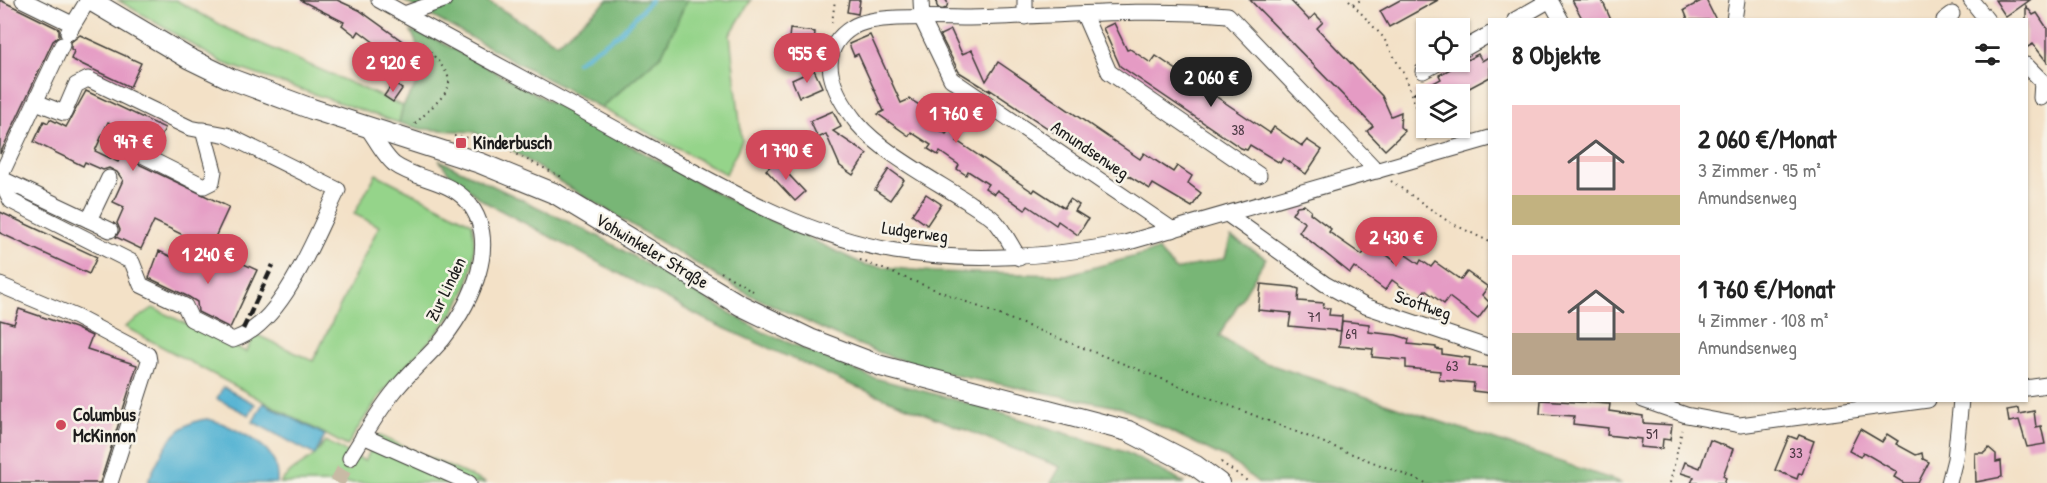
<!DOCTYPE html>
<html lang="de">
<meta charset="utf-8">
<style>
:root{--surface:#fff;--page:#f2f2f2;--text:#222;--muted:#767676;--accent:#d1495b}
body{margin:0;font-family:"Patrick Hand",sans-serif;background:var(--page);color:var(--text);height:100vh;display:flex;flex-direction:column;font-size:22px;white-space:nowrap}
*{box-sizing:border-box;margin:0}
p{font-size:20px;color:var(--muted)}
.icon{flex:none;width:33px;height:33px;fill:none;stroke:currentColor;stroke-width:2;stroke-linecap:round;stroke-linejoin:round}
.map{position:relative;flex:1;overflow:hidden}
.panel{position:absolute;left:1488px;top:18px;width:540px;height:384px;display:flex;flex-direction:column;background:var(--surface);border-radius:0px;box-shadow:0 2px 4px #0004}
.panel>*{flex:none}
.buttons{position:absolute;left:1416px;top:18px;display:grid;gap:12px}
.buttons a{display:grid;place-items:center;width:54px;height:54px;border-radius:0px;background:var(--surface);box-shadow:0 2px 4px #0004;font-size:30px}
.price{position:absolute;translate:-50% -51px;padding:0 14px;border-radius:21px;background:var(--accent);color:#fff;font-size:20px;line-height:39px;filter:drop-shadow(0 2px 3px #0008)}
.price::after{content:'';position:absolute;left:50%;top:36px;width:18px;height:14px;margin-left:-9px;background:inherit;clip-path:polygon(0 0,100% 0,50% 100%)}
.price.active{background:#222;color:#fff}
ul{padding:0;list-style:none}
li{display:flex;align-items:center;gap:18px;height:150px;padding:0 24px}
li span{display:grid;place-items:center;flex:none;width:168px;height:120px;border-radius:0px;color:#555}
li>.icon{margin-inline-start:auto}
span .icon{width:72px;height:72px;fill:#fffc;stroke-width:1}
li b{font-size:26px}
h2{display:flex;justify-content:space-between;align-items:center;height:72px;padding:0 24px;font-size:26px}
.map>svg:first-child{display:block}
.green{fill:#95d48a;stroke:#587853;stroke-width:1.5}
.forest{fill:#78b676;stroke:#4a6949;stroke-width:1.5}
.water{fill:#55b3d3;stroke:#386878;stroke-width:1.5}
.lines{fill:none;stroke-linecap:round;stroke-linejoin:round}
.stream{stroke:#55b3d3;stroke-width:4.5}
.building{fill:#e59bc4;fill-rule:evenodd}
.minor-tunnel{stroke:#c8baa5;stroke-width:15;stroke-dasharray:15 8;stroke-linecap:butt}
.minor-casing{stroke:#3c3a36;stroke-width:17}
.major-casing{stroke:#3c3a36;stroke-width:22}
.path{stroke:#3c3a36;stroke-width:2;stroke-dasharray:1.5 4.5;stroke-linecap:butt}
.minor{stroke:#fff;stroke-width:15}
.major{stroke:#fff;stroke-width:20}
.rail{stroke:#1c1c1c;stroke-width:4.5;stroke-dasharray:9 4.5;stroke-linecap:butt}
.poi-dot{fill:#d1495b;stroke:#f7f3e8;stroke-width:2}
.labels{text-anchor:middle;stroke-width:5;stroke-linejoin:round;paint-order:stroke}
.number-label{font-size:15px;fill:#4e3c46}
.poi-label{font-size:18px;font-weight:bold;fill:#1c1c1c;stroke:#f7f3e8;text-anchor:start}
.street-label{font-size:18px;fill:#1c1c1c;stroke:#f7f3e8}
</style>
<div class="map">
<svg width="2047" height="483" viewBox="0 0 2047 483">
<rect width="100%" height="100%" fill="#f7f3e8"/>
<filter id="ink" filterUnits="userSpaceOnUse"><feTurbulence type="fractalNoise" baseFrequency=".0167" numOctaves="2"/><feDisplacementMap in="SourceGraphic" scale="12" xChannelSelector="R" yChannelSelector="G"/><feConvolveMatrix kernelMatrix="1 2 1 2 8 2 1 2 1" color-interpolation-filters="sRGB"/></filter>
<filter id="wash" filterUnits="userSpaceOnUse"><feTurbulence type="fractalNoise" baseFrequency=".008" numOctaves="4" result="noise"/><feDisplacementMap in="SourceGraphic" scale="24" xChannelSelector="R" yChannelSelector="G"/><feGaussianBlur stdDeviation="1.35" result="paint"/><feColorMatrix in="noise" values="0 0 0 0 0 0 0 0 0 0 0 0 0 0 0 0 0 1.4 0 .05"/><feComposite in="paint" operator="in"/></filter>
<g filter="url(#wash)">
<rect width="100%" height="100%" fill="#f3e1c7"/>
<g class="green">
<polygon points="118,0 176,0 228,29 403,106 399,123 223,63"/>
<polygon points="687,0 751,0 730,35 742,140 726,174 601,108 662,54"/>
<path d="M376,174L472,223C487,307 423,339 380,396C368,412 358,429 347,446L125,327L153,308L246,352L255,334L313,361L379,226L354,214Z"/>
<path d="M378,435L486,483H280C294,463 312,465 325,441L365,461Z"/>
</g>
<g class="forest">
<polygon points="402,0 486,0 557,43 608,0 687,0 662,54 601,108"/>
<polygon points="411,31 437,40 743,207 865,265 934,272 1066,275 1158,250 1176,270 1225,258 1231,237 1266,258 1219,336 1257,360 1623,483 1259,483 1228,459 1122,408 954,375 891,357 837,336 742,291 552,177 506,146 473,132 421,129 399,123 403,106 427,67"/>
<polygon points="439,160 600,237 763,332 871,377 982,407 1125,452 1185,483 1051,483 1060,467 849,384 706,320 485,202 451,176"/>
</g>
<g class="water">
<polygon points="223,387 255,404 249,415 217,399"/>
<polygon points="263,403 325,435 315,455 253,422"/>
<path d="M207,419C218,421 227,425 238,431C261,443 279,453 277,483H147C161,455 171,423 207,419Z"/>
</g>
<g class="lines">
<polyline class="stream" points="577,62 620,33 651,0"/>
</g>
<g id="blocks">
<g class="building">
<circle cx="942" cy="4" r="5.5"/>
<polygon points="0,0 59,29 59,36 53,41 0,154"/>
<polygon points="300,0 337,0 359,10 416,51 400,72 375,54 380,47 359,31 356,36 342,25 344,22"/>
<polygon points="849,0 860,0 858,14 847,12"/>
<polygon points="1250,0 1290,0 1309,20 1315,14 1323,22 1317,28 1382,96 1391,116 1401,112 1400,127 1405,131 1385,150 1367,131 1373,126"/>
<polygon points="1400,0 1438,0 1389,27 1380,11"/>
<polygon points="1572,0 1602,0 1611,20 1583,20"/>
<polygon points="1703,0 1706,0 1716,20 1688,20 1684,10"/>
<polygon points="1995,0 2030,0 2006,17"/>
<polygon points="2026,6 2033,15 2037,13 2047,28 2047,62 2033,44 2026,48"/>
<polygon points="1114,23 1127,50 1130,49 1151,63 1156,56 1270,133 1274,127 1302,146 1307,140 1322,150 1306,174 1283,158 1280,163 1250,145 1247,150 1241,148 1120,66 1103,28"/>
<polygon points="790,29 815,32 813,51 788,47"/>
<polygon points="951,30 962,54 972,50 986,81 998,62 1140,159 1144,153 1173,172 1177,166 1192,176 1188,183 1201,193 1192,207 1153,184 1150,189 1121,171 1118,175 989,89 991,92 959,72 940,35"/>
<polygon points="80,35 141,63 130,87 71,59 74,51 71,49 71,42"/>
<polygon points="870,35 901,103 910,99 924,108 933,115 928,122 946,134 956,120 967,127 957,141 1033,192 1035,189 1064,208 1070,199 1079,205 1075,211 1088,219 1078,235 1058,221 1056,225 1028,206 1025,210 997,190 994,194 985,188 988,184 968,171 966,175 957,169 959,165 940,152 938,155 928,149 931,145 911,132 909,136 878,114 884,111 858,54 854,56 849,44"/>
<polygon points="1478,54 1482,61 1490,56 1490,77 1458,94 1413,94 1441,79 1439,75"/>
<polygon points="814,70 822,87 799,97 792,80"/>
<polygon points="393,83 402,89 393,102 384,96"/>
<path d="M86,91L165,128L157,145L143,139L140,144L134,146L130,154L132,161L229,207L210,248L154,221L141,249L116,237L120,230L117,223L124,207L113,202L123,180L117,172L109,168L103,170L85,162L83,166L34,142L44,121L48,123L50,119L66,127ZM108,122L131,133L118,162L95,151Z"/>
<polygon points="833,111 841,127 833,131 867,154 853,175 840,166 826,134 818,138 810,121"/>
<polygon points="776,161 805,192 795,201 766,170"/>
<polygon points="889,169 904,180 890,200 875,190"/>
<polygon points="926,194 941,204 927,225 912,214"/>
<polygon points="1304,205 1311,211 1310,213 1331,229 1329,232 1362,255 1371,243 1396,262 1403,253 1419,264 1421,260 1431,267 1435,262 1461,280 1467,272 1488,287 1482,295 1490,303 1478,319 1449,297 1444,304 1425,290 1418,299 1392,280 1385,290 1354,267 1350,273 1299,232 1305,223 1292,214 1297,206"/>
<polygon points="0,212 97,257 89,274 0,233"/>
<polygon points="159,251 210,275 220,253 257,270 230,328 198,312 197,302 189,297 149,278"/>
<polygon points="1261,284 1293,287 1299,289 1298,301 1324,303 1323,308 1330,308 1329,315 1342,316 1341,331 1289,326 1291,313 1258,310"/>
<polygon points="19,309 75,328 92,336 87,349 137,365 100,483 0,483 0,320 14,324"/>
<polygon points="1342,321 1369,324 1369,332 1396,335 1409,339 1408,344 1436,347 1436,349 1442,350 1442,354 1470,358 1469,366 1490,368 1490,393 1473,391 1474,383 1439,380 1440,371 1406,368 1406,360 1372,357 1373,349 1339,346"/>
<polygon points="1541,400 1610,404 1609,411 1643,416 1643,423 1672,425 1670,440 1663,439 1662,449 1640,447 1641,439 1607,435 1608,428 1573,424 1574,416 1540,414"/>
<polygon points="2018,408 2019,414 2034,411 2036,427 2041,426 2045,444 2027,447 2019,420 2009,422 2007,410"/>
<polygon points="1860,429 1882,442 1887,434 1898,441 1896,444 1916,455 1922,453 1923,459 1929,462 1918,483 1904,483 1894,477 1897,472 1863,452 1860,457 1849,451"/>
<polygon points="1799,435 1814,441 1802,474 1799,473 1797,479 1775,470 1789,436 1797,439"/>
<polygon points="1710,440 1733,449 1723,476 1726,478 1724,483 1691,483 1694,477 1681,473 1685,462 1700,468"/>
<polygon points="1989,448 1996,454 1996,462 2001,461 2002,477 1976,482 1975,453 1984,453"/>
</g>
</g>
</g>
<g filter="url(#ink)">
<use href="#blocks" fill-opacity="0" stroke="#3c3a36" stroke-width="1.5"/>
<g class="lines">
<polyline class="minor-tunnel" points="337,483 350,458"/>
<defs>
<g id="minor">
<polyline points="23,0 72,24"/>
<path d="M379,0C463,47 549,92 634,139C717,184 800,235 895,251C973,263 1048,257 1125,243L1490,138"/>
<polyline points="921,0 922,19 951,79 1173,230"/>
<polyline points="1025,0 1025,17"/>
<polyline points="1550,0 1561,20"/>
<polyline points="1971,0 1987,20"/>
<polyline points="404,14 444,0"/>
<polyline points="1084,15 1109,72 1259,175"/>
<polyline points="1515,20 1550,0"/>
<polyline points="1734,20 1737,0"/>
<polyline points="1944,20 1952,14"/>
<polyline points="68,33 88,0"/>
<polyline points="1460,51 1490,34"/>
<polyline points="2026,65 2042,81 2041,98"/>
<polyline points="1423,71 1440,62"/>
<polyline points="140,154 204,186 212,182 214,171 203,130"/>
<polyline points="0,177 62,45"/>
<polyline points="0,178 110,230"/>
<path d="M0,179L11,201L132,262L141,285L185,306L191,319L233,340C284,324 315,235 338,190L227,135L190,128L88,79L76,85L64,113L36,102"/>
<polyline points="1227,214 1325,284 1365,306 1490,348"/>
<polyline points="89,220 109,178"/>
<path d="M1019,258C1011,246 1004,230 994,220C987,213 976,208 968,202C936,181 881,152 857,123C834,94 812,52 853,27C873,14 943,18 969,18C1055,16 1143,8 1228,15L1377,171"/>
<polyline points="0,285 76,317 148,355 149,361 110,483"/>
<polyline points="2026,388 2047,385"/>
<polyline points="1643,400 1686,415 1740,425 1928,400"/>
<polyline points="363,436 469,483"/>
<path d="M350,458C364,436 377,413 393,393C408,373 427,358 443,339C471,303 502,242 467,201C449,180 416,180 394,164C384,156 375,138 367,127"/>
<polyline points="1949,483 1955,459 1961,400"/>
</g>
<polyline id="major" points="90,0 188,58 231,79 312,109 480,163 556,194 740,305 810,339 881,366 1128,431 1196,466 1219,483"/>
</defs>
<use href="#minor" class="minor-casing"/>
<use href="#major" class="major-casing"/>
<g class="path">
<polyline points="1349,0 1383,37 1407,80 1426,141"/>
<polyline points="1353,4 1361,0"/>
<polyline points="832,23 835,0"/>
<path d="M415,124C458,81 461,87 420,40"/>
<polyline points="454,136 487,140 562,177"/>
<polyline points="1391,181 1449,222 1490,242"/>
<polyline points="860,260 1426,483"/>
<polyline points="721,272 753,291"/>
<polyline points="1221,462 1250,483"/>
<polyline points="1670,483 1682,430"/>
</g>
<use href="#minor" class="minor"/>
<use href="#major" class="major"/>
<polyline class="rail" points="243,329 273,265"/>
</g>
</g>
<g class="poi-dot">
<rect x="455" y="137" width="12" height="12" rx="3"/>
<circle cx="61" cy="425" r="6"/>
</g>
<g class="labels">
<g class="number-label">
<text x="1238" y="135">38</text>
<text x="1314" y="322">71</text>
<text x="1351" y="339">69</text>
<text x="1452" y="371">63</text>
<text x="1652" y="439">51</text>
<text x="1796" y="458">33</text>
</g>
<g class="poi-label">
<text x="473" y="149">Kinderbusch</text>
<text x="73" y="421">Columbus<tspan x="73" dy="21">McKinnon</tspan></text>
</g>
<g class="street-label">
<text transform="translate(1090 150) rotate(34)" y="6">Amundsenweg</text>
<text transform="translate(915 232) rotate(8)" y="6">Ludgerweg</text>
<text transform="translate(652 251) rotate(31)" y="6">Vohwinkeler Straße</text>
<text transform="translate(446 289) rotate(-64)" y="6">Zur Linden</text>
<text transform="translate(1423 305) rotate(19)" y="6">Scottweg</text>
</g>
</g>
</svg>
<div class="buttons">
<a><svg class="icon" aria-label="locate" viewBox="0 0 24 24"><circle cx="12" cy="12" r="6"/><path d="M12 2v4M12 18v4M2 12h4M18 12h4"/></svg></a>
<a><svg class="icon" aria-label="layers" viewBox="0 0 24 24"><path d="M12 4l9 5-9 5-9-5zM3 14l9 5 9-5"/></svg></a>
</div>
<b class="price" style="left:807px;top:84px">955 €</b>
<b class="price" style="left:393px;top:93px">2 920 €</b>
<b class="price active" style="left:1211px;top:108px">2 060 €</b>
<b class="price" style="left:956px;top:144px">1 760 €</b>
<b class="price" style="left:133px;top:172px">947 €</b>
<b class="price" style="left:786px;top:181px">1 790 €</b>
<b class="price" style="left:1396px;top:268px">2 430 €</b>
<b class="price" style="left:208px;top:285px">1 240 €</b>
<section class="panel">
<h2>8 Objekte<svg class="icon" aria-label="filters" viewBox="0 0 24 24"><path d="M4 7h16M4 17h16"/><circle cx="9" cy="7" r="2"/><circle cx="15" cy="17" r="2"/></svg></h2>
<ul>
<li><span style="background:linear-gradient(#f6c9c9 75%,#c2b280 0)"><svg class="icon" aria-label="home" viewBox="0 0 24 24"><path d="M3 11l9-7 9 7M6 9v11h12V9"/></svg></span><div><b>2 060 €/Monat</b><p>3 Zimmer · 95 m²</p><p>Amundsenweg</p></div></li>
<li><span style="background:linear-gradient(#f6c9c9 65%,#b9a48a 0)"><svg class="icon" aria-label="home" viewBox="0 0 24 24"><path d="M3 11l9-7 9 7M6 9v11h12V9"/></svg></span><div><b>1 760 €/Monat</b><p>4 Zimmer · 108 m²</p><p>Amundsenweg</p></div></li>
</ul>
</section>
</div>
